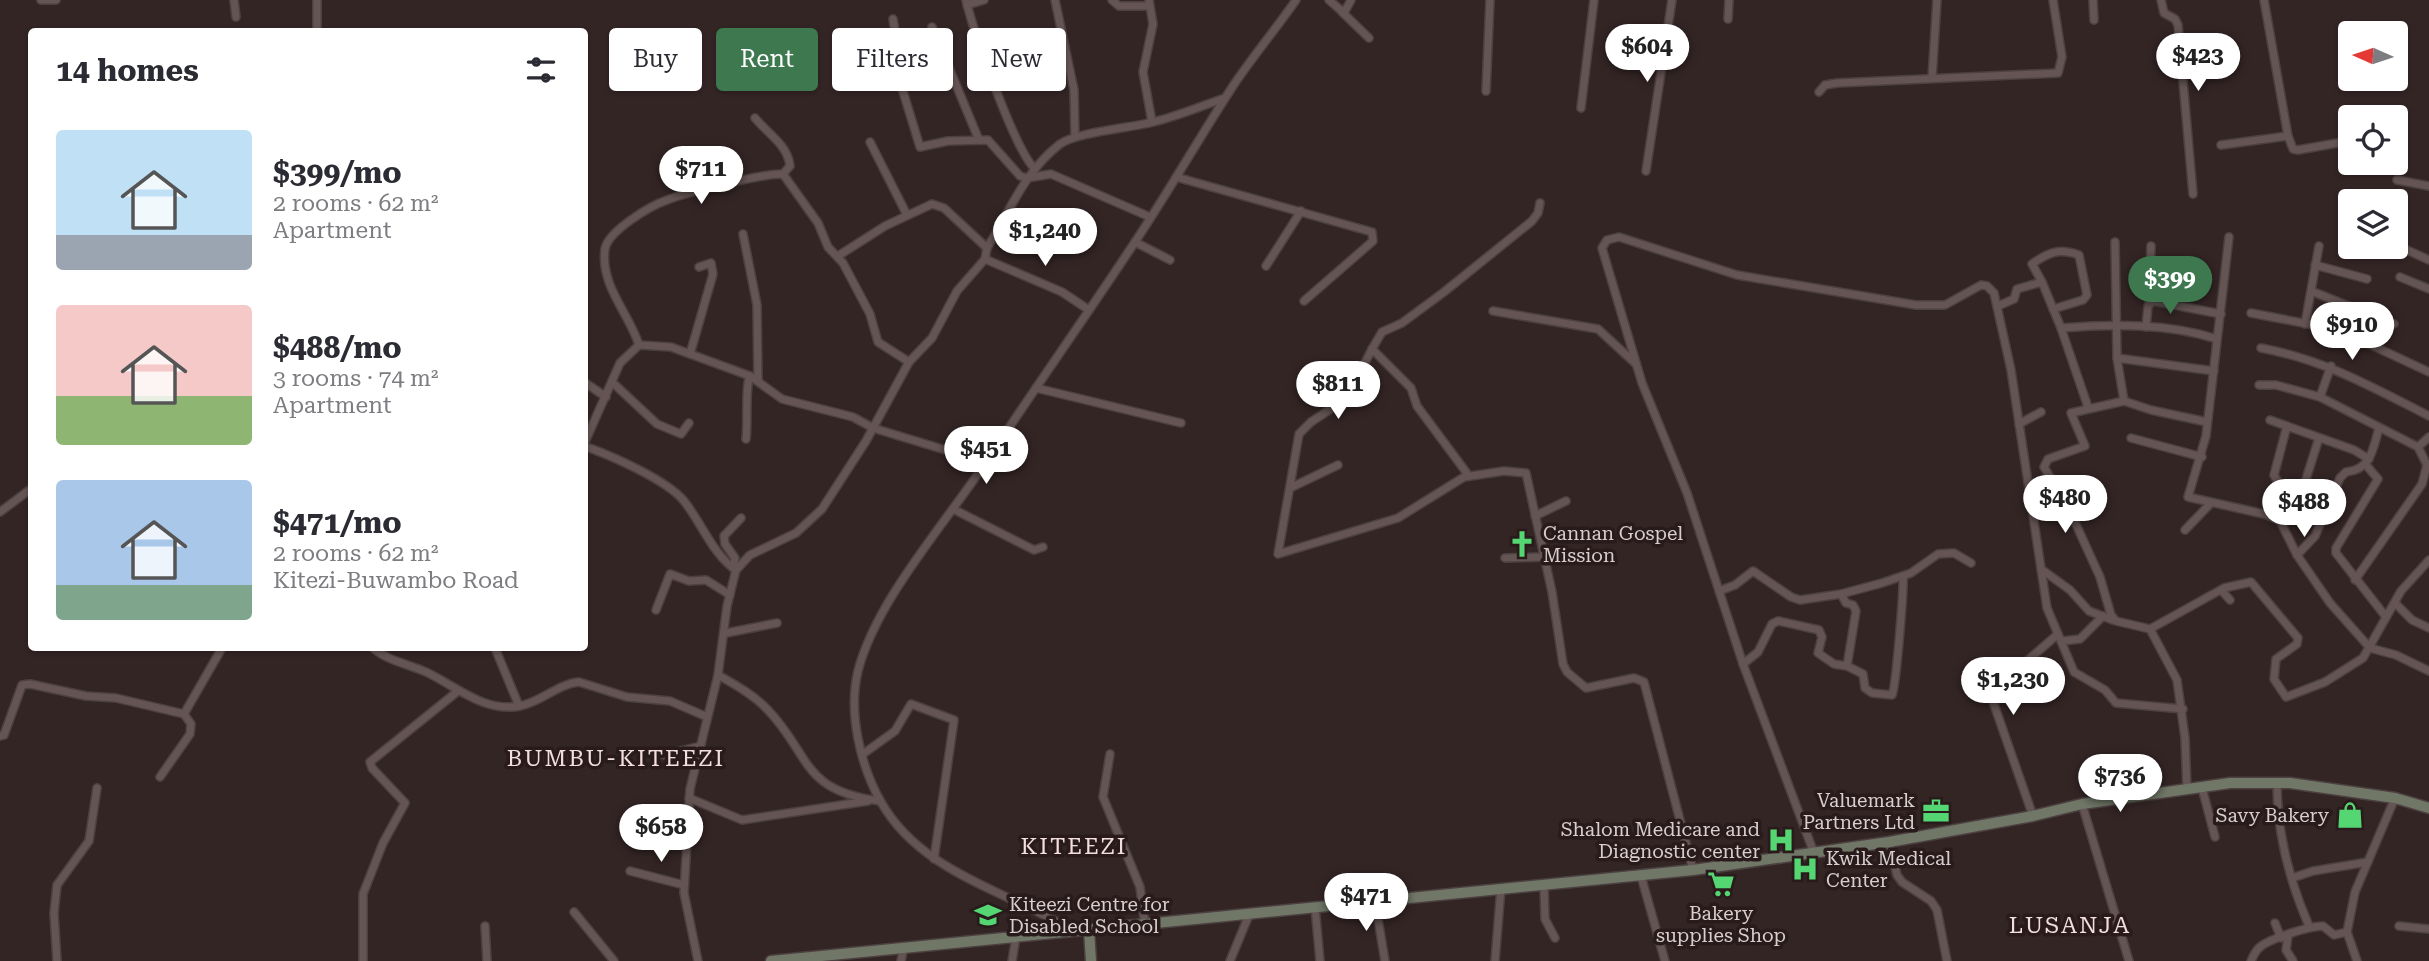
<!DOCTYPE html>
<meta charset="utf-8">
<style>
:root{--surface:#fff;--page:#f7f7f7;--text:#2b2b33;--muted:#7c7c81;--accent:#3d784f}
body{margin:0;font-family:"Roboto Serif",serif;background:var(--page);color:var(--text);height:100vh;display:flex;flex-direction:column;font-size:26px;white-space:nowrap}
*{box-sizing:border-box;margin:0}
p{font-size:23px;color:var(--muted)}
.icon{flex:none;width:38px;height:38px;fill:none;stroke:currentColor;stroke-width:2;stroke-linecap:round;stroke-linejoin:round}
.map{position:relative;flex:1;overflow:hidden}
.details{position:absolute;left:28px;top:28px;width:560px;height:623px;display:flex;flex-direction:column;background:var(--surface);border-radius:7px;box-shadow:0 2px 5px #0004}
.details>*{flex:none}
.banner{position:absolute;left:609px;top:28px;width:665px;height:63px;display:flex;gap:14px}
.needle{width:46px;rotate:273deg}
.fabs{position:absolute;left:2338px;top:21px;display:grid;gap:14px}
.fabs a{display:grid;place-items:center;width:70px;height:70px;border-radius:7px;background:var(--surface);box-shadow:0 2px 5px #0004;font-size:35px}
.price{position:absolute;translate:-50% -60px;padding:0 16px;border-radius:24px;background:#fff;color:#222;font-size:23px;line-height:46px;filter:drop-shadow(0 2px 4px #0008)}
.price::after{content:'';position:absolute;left:50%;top:42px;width:21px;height:16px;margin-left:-10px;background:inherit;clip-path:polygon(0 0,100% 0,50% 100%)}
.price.selected{background:var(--accent);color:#fff}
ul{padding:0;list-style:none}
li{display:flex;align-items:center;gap:21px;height:175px;padding:0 28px}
li span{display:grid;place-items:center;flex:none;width:196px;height:140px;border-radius:7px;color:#555}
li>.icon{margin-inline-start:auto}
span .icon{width:84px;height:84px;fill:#fffc;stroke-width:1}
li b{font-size:30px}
h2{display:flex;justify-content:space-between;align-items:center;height:84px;padding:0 28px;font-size:30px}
.tag{padding:0 24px;border-radius:7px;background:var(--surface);box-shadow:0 2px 5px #0004;font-size:24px;line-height:63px}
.tag.selected{background:var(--accent);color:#fff}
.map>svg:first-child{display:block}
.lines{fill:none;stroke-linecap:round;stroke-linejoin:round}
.street-casing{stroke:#4c4040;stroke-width:10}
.secondary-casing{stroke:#4c4040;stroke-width:13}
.street{stroke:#655454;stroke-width:7}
.secondary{stroke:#707767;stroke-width:10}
.labels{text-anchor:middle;stroke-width:7;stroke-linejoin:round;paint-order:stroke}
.poi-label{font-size:19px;fill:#d8cece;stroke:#291b1b;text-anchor:start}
.quarter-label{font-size:23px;letter-spacing:2px;fill:#f2dede;stroke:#291b1b}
</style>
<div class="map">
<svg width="2429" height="961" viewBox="0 0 2429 961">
<rect width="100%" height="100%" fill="#342525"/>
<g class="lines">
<defs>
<g id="street">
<polyline points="41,0 56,0"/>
<polyline points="234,0 236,17"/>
<path d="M966,0C973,30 1015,151 1035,169"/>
<polyline points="1055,0 1074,90 1075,137"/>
<polyline points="1112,0 1119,6 1149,6"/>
<polyline points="1149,0 1153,24 1143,72 1152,122"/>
<polyline points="1329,0 1344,13 1351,0"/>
<polyline points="2093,0 2094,20"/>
<polyline points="2161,0 2164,13 2175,19 2178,25 2193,194"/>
<polyline points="2264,0 2288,136"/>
<polyline points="967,5 984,0"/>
<polyline points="1342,12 1369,38"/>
<polyline points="1728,19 1729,0"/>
<polyline points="317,27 317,0"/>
<polyline points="932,27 979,140"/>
<polyline points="890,49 920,147 948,141 988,140 1020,176 1027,178 1051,174 1150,217"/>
<polyline points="877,53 897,44 893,19"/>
<polyline points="1932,78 1937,0"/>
<polyline points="1486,91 1490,0"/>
<polyline points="1819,92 1825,85 1837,83 2058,73 2062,57 2053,0"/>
<polyline points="1581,108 1594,0"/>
<path d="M755,118C767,133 788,145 790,166L783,174"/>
<polyline points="870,142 907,215"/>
<polyline points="2221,145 2288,136 2293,149 2298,150 2343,142"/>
<polyline points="1646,171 1672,0"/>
<polyline points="1176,177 1372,232 1373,241 1304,301"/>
<polyline points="2397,180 2429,186"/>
<polyline points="743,234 757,305 758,380"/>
<polyline points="2229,237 2206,436 2188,497 2264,514 2280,521 2297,555 2330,603 2370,648 2396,655 2429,671"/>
<polyline points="1135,242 1170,260"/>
<polyline points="2115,242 2117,358 2124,401 2151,410 2207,422"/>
<polyline points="2396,245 2429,260"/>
<polyline points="838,256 885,226 932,204 944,208 987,248"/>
<polyline points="985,259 1062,292 1089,310"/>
<polyline points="2315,265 2367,279"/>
<polyline points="1266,266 1301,211"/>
<polyline points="2400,277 2429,289"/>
<path d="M2042,282L2032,264C2049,252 2059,248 2079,255L2087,295L2083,300L2053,309"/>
<polyline points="2311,291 2394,324"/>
<polyline points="2149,303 2151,246"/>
<polyline points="1998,306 2014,299 2017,289 2042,282 2061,328 2088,407"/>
<polyline points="1493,311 1598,329 1636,364"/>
<polyline points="2251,313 2339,330 2429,372"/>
<polyline points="2305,324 2319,246"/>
<polyline points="2146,327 2148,306 2153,301 2221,314"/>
<path d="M2061,328C2113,324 2167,323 2217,339"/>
<polyline points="639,345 671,347 750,376"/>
<path d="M2261,348C2325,360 2372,387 2429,416"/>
<polyline points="1372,349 1347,398 1311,422 1299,434 1278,554 1398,518 1464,477 1504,471 1526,473 1552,592 1563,664 1567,672 1586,688 1634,678 1644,682 1693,870"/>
<polyline points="690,354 713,274 711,263 699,267"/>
<polyline points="2117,358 2214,371"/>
<polyline points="2331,366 2320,397 2418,447 2427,465 2422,484 2355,580"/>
<polyline points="584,382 606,397"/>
<polyline points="612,382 657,424 681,434 689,423"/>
<polyline points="2259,385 2276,385 2320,397"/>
<polyline points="1036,388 1181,423"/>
<polyline points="2124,401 2071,413 2085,446 2048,459 2044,467 2068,507 2100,577 2111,615 2116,621 2150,629"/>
<polyline points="2270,420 2354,450 2369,459"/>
<polyline points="2019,424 2041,412"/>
<polyline points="2131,438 2202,457"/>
<path d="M746,439C748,425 745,385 750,376L782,399L853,417L873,428L985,462"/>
<path d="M584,444L620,363L639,345C629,313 600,286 605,249C608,231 650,206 667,200C685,193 764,173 783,174L818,223L828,247L843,263L870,314L878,342L909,362"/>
<path d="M584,446C610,455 667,480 684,501C701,522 713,555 736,570"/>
<polyline points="2418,447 2429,437"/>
<polyline points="2366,465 2378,479 2336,548 2336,553 2386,617"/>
<polyline points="1469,476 1417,406 1411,388 1372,349 1382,332 1402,323 1444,292 1532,221 1538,213 1540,203"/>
<polyline points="2280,486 2274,475 2287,426"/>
<polyline points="1290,488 1338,465"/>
<polyline points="953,509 1034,550 1043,547"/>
<polyline points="0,512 32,488"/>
<polyline points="1535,516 1566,501"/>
<polyline points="2280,521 2300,498 2319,438"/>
<polyline points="2185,530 2210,504"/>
<path d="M2297,555L2315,536L2340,478L2346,472C2371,470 2373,449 2379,428"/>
<polyline points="1505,558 1544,557"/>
<polyline points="733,568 735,558 725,544 724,536 741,518"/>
<polyline points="2041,569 2070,590 2089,611 2113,620"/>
<polyline points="2221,590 2230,600"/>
<polyline points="1719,591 1735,585 1753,571 1791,597 1800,600 1841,594 1882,583 1911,573 1938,554 1954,553 1971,563"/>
<path d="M1841,594L1846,603L1853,605L1856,611L1847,666L1863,674L1865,688L1872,693L1892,695C1896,687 1904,589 1903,576"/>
<polyline points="2395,603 2412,620 2429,628"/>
<polyline points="656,610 670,574 689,581 706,580 730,595"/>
<polyline points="726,633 777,623"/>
<polyline points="2062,641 2080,639 2103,616"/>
<path d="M373,648C388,661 408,664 426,672C456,686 484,713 520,706C541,702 558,684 579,682L627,697L670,701L705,716"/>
<polyline points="495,648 519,706"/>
<polyline points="1743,664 1758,652 1772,624 1778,621 1819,630 1822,637 1818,653 1834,664 1847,666"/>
<path d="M718,675C734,684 754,695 767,709C811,754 800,791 880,801"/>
<polyline points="0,736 4,735 22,685 30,684 86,696 116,698 184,714 222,648"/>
<polyline points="863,754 895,731 911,704 954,720 934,859"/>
<polyline points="1110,754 1103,797 1140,887 1145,925"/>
<polyline points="664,755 701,746"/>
<polyline points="160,777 190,734 191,724 184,714"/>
<path d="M2277,783C2277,833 2289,880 2309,926"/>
<polyline points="2202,788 2215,837"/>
<polyline points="2187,790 2185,738 2177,680 2150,629 2224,588 2251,582 2298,638 2297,644 2276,659 2274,679 2286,697 2325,682 2363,658 2401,591 2429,560"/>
<polyline points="689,798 742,820 868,801"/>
<polyline points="2082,804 2129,961"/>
<polyline points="2033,816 1990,693 2058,634"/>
<polyline points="1889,842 1897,875 1902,882 1931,901 1937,910 1947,961"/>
<polyline points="1814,853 1743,664 1687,493 1642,383 1602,248 1607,240 1619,237 1737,275 1916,305 1945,305 1981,285 1987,286 1994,293 2011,370 2047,608 2074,672 2105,690 2116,703 2183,709"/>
<polyline points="630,871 684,885"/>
<polyline points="1641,876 1665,961"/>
<polyline points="2292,878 2313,871 2368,862"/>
<polyline points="1544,885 1545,919 1555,938"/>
<polyline points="1375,901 1385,961"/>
<polyline points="1315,907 1320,961"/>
<polyline points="574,912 614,961"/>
<polyline points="2275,923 2281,938"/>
<polyline points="485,926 487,961"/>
<polyline points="2399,926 2429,929"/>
<path d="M1073,931C1008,891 921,873 881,802C860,765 848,712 858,671C876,601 944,525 984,465C1033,391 1084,319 1133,245C1168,193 1199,138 1233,86C1253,56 1276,29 1296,0"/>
<polyline points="2347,932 2357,961"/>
<polyline points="2288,936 2286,950 2293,961"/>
<polyline points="57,961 54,913 57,885 89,841 97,788"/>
<polyline points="363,961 363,894 383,843 405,803 372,768 370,762 458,691"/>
<path d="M698,961L684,893L690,789L718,675L727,606L736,570L750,555L796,533L822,509L866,441L909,362L932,338L957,291L985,259L987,248C1010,211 1024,172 1060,144C1077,132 1131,128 1153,122C1178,116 1201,106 1225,98"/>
<polyline points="901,961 904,947"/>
<polyline points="1012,961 1016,937"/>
<polyline points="1230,961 1249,915"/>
<polyline points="1495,961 1501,888"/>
<path d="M2251,961C2254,955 2255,951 2260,947C2271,938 2310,926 2323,926L2334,935L2347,932L2355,892L2395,798"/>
</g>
<g id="secondary">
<polyline points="1089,930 1091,961"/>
<polyline points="771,961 1693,870 1889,842 2033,816 2082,804 2230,783 2290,783 2395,798 2429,808"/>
</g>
</defs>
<use href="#street" class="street-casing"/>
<use href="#secondary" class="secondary-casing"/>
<use href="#street" class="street"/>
<use href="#secondary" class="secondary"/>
</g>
<defs>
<symbol id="church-bare" viewBox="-9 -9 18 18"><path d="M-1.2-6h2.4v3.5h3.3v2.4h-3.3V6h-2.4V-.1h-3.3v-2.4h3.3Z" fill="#54d672" stroke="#291b1b" stroke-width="2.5" paint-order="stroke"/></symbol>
<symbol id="office-bare" viewBox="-9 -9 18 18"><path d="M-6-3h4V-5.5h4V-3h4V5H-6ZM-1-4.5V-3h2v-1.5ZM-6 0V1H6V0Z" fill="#54d672" stroke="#291b1b" stroke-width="2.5" paint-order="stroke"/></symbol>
<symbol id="shop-bare" viewBox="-9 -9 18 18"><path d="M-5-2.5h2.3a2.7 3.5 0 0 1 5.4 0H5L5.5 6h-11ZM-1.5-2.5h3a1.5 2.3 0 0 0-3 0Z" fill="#54d672" stroke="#291b1b" stroke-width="2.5" paint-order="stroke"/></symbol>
<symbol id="hospital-bare" viewBox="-9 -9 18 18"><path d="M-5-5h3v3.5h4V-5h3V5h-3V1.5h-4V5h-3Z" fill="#54d672" stroke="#291b1b" stroke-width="2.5" paint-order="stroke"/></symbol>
<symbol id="supermarket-bare" viewBox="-9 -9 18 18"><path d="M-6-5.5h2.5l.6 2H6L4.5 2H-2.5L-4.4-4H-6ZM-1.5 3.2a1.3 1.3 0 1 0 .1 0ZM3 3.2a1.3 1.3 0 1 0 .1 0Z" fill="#54d672" stroke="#291b1b" stroke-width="2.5" paint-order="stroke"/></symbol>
<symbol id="school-bare" viewBox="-9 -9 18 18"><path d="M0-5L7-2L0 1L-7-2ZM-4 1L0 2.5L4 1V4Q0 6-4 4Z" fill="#54d672" stroke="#291b1b" stroke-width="2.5" paint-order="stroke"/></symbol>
</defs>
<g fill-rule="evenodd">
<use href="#church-bare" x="1503" y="525" width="38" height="38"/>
<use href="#office-bare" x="1917" y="792" width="38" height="38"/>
<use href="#shop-bare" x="2331" y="796" width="38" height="38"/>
<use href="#hospital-bare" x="1762" y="821" width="38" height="38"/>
<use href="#hospital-bare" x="1786" y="850" width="38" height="38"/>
<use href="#supermarket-bare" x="1702" y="865" width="38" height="38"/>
<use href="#school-bare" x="969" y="896" width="38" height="38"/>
</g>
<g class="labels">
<g class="poi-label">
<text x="1543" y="540">Cannan Gospel<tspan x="1543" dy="22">Mission</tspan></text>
<text x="1915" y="807" text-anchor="end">Valuemark<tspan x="1915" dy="22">Partners Ltd</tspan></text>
<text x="2329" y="822" text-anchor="end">Savy Bakery</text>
<text x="1760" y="836" text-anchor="end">Shalom Medicare and<tspan x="1760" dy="22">Diagnostic center</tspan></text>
<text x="1826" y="865">Kwik Medical<tspan x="1826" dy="22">Center</tspan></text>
<text x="1009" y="911">Kiteezi Centre for<tspan x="1009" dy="22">Disabled School</tspan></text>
<text x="1721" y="920" text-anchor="middle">Bakery<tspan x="1721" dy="22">supplies Shop</tspan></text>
</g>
<g class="quarter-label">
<text x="616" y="766">BUMBU-KITEEZI</text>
<text x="1074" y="854">KITEEZI</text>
<text x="2070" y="933">LUSANJA</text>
</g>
</g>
</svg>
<div class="fabs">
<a><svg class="needle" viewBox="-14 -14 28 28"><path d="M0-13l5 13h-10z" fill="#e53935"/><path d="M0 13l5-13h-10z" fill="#7c7c81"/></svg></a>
<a><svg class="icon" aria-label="locate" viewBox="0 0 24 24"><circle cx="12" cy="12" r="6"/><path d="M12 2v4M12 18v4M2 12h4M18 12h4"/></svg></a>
<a><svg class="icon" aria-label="layers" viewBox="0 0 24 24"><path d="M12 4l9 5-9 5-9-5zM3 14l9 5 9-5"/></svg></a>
</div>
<b class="price" style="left:1647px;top:84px">$604</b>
<b class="price" style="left:2198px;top:93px">$423</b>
<b class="price" style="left:701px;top:206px">$711</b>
<b class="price" style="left:1045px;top:268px">$1,240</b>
<b class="price selected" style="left:2170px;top:316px">$399</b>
<b class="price" style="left:2352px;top:362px">$910</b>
<b class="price" style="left:1338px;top:421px">$811</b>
<b class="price" style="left:986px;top:486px">$451</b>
<b class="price" style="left:2065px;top:535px">$480</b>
<b class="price" style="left:2304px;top:539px">$488</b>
<b class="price" style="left:2013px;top:717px">$1,230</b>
<b class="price" style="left:2120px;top:814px">$736</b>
<b class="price" style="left:661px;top:864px">$658</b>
<b class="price" style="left:1366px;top:933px">$471</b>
<div class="banner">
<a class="tag">Buy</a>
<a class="tag selected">Rent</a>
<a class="tag">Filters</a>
<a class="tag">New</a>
</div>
<section class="details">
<h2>14 homes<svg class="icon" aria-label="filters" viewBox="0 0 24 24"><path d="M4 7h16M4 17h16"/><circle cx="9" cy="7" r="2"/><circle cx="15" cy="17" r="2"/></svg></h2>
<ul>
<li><span style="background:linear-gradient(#bfe0f5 75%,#9aa5b1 0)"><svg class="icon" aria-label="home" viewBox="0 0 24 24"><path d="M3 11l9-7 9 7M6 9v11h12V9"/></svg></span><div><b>$399/mo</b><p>2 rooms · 62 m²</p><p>Apartment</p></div></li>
<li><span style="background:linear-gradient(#f6c9c9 65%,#8fb573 0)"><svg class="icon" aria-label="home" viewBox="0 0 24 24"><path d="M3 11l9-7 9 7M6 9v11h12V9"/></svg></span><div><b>$488/mo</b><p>3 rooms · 74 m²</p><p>Apartment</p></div></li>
<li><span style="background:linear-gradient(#a9c7e8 75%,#7fa58c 0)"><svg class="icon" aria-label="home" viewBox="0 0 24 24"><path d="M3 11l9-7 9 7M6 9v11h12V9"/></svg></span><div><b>$471/mo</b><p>2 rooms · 62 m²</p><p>Kitezi-Buwambo Road</p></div></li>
</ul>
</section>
</div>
